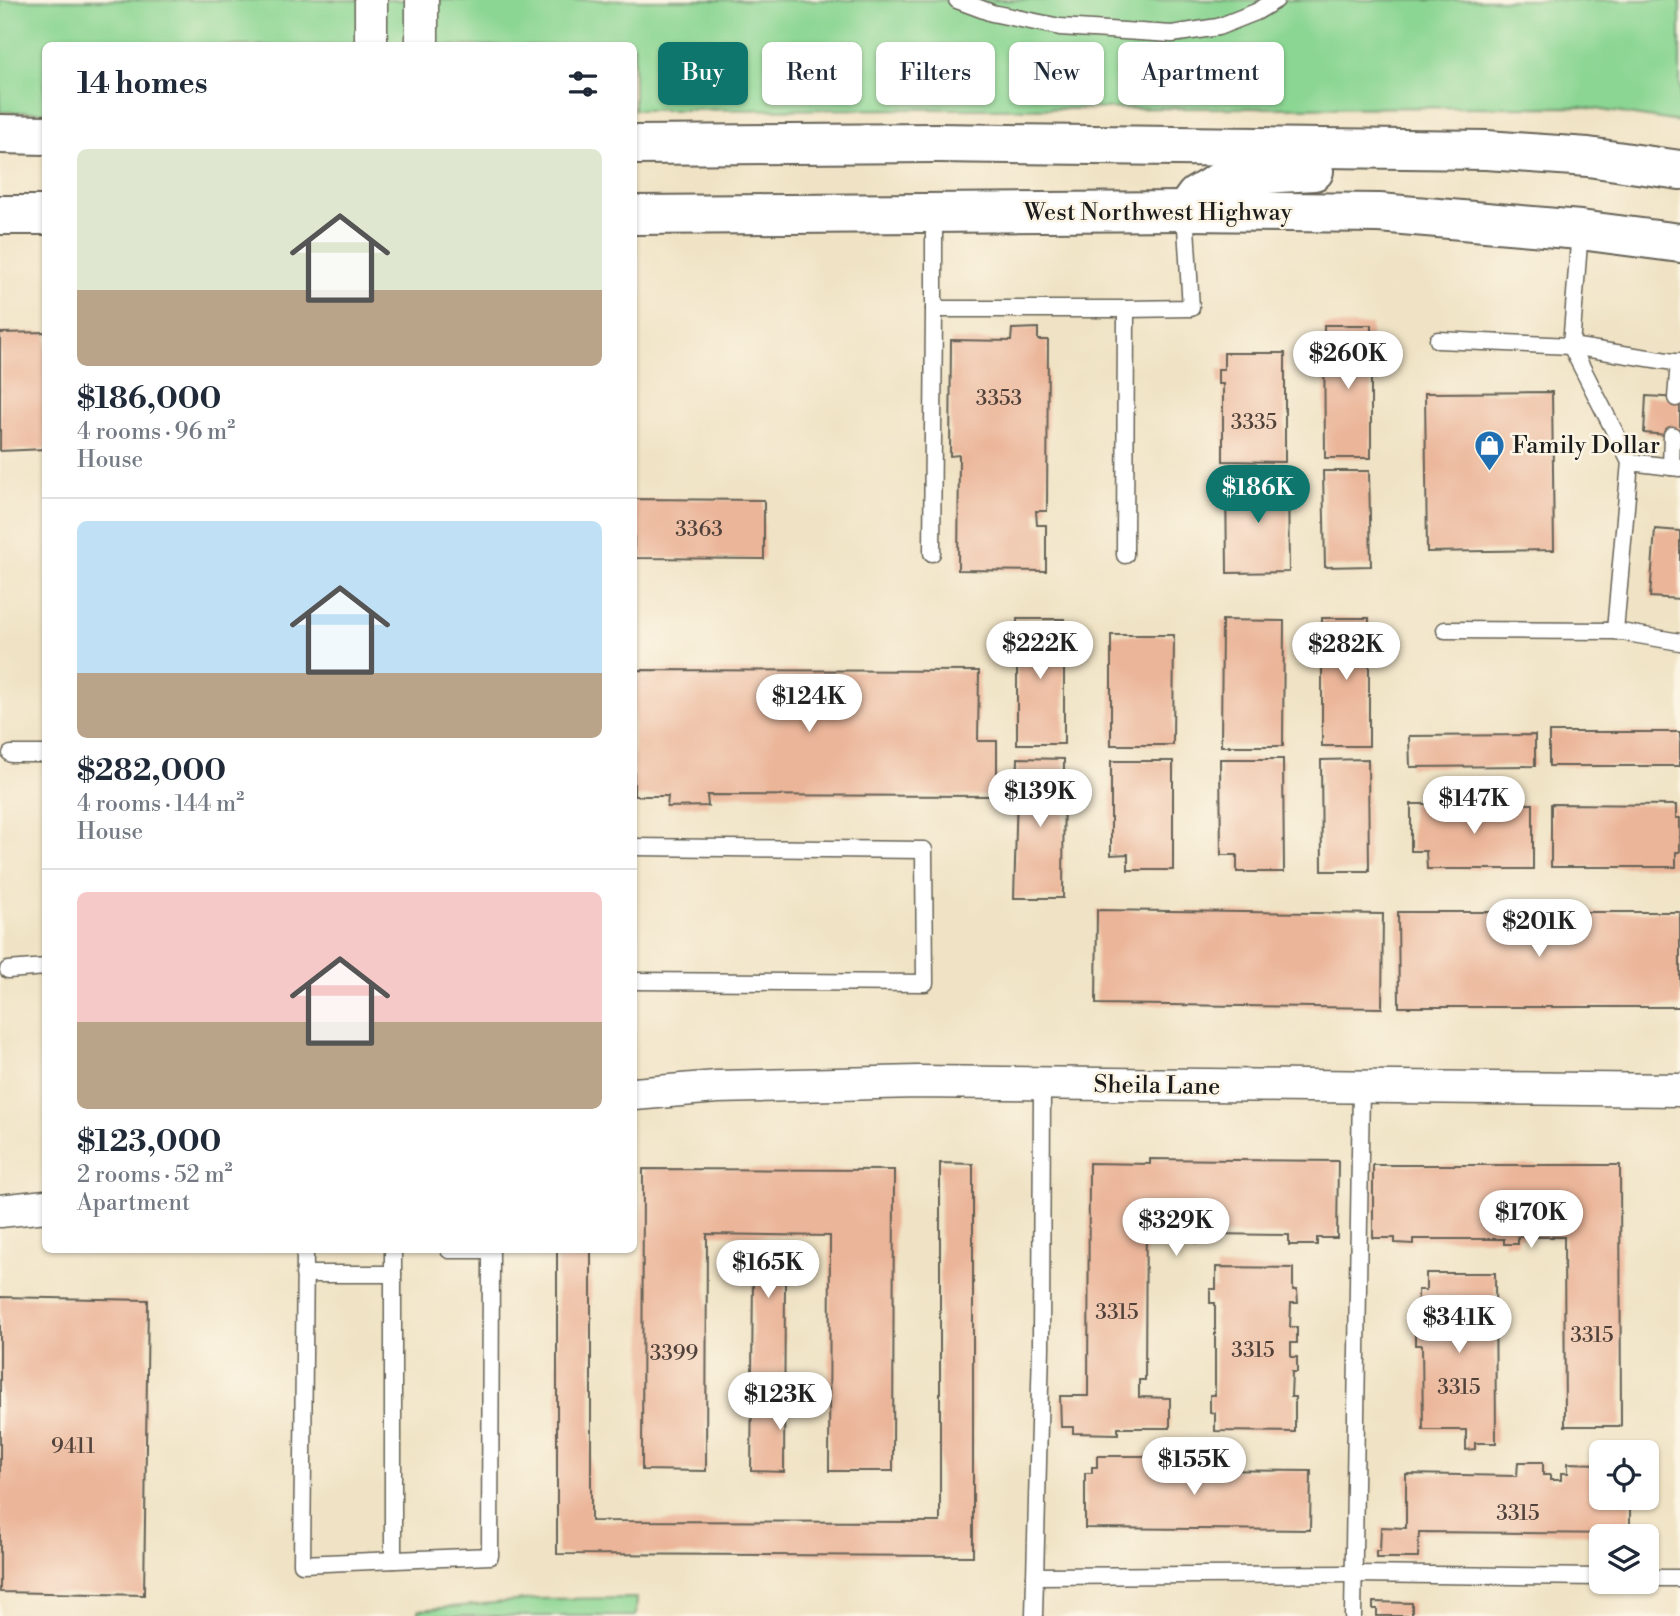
<!DOCTYPE html>
<meta charset="utf-8">
<style>
:root{--surface:#fff;--page:#f2f2f3;--text:#1f2937;--muted:#747a83;--line:#e0e1e3;--accent:#0f766e}
body{margin:0;font-family:"Libre Bodoni",serif;background:var(--page);color:var(--text);height:100vh;display:flex;flex-direction:column;font-size:26px;white-space:nowrap}
*{box-sizing:border-box;margin:0}
p{font-size:23px;color:var(--muted)}
.icon{flex:none;width:38px;height:38px;fill:none;stroke:currentColor;stroke-width:2;stroke-linecap:round;stroke-linejoin:round}
.map{position:relative;flex:1;overflow:hidden}
.drawer{position:absolute;left:42px;top:42px;width:595px;height:1211px;display:flex;flex-direction:column;background:var(--surface);border-radius:10px;box-shadow:0 2px 5px #0004}
.drawer>*{flex:none}
.guide{position:absolute;left:658px;top:42px;width:665px;height:63px;display:flex;gap:14px}
.controls{position:absolute;left:1589px;top:1440px;display:grid;gap:14px}
.controls a{display:grid;place-items:center;width:70px;height:70px;border-radius:10px;background:var(--surface);box-shadow:0 2px 5px #0004;font-size:35px}
.price{position:absolute;translate:-50% -60px;padding:0 16px;border-radius:24px;background:#fff;color:#222;font-size:23px;line-height:46px;filter:drop-shadow(0 2px 4px #0008)}
.price::after{content:'';position:absolute;left:50%;top:42px;width:21px;height:16px;margin-left:-10px;background:inherit;clip-path:polygon(0 0,100% 0,50% 100%)}
.price.selected{background:var(--accent);color:#fff}
ul{padding:0;list-style:none}
li{display:grid;align-content:center;gap:14px;height:371px;padding:0 35px}
li+li{border-top:2px solid var(--line)}
li span{display:grid;place-items:center;height:217px;border-radius:10px;color:#555}
li>.icon{margin-inline-start:auto}
span .icon{width:126px;height:126px;fill:#fffc;stroke-width:1}
li b{font-size:30px}
h2{display:flex;justify-content:space-between;align-items:center;height:84px;padding:0 35px;font-size:30px}
.pill{padding:0 24px;border-radius:10px;background:var(--surface);box-shadow:0 2px 5px #0004;font-size:24px;line-height:63px}
.pill.selected{background:var(--accent);color:#fff}
.map>svg:first-child{display:block}
.green{fill:#8bd693;stroke:#547958;stroke-width:2}
.building{fill:#ebb599}
.lines{fill:none;stroke-linecap:round;stroke-linejoin:round}
.service-casing{stroke:#666257;stroke-width:19}
.minor-casing{stroke:#666257;stroke-width:35}
.primary-casing{stroke:#666257;stroke-width:42}
.service{stroke:#fff;stroke-width:16}
.minor{stroke:#fff;stroke-width:32}
.primary{stroke:#fff;stroke-width:38}
.labels{text-anchor:middle;stroke-width:5;stroke-linejoin:round;paint-order:stroke}
.number-label{font-size:21px;fill:#50423b}
.street-label{font-size:24px;fill:#1c1c1c;stroke:#fcf5e5}
.poi-label{font-size:24px;fill:#1c1c1c;stroke:#fcf5e5;text-anchor:start}
</style>
<div class="map">
<svg width="1680" height="1616" viewBox="0 0 1680 1616">
<rect width="100%" height="100%" fill="#fcf5e5"/>
<filter id="ink" filterUnits="userSpaceOnUse"><feTurbulence type="fractalNoise" baseFrequency=".0143" numOctaves="2"/><feDisplacementMap in="SourceGraphic" scale="14" xChannelSelector="R" yChannelSelector="G"/><feConvolveMatrix kernelMatrix="1 2 1 2 8 2 1 2 1" color-interpolation-filters="sRGB"/></filter>
<filter id="wash" filterUnits="userSpaceOnUse"><feTurbulence type="fractalNoise" baseFrequency=".00686" numOctaves="4" result="noise"/><feDisplacementMap in="SourceGraphic" scale="28" xChannelSelector="R" yChannelSelector="G"/><feGaussianBlur stdDeviation="1.57" result="paint"/><feColorMatrix in="noise" values="0 0 0 0 0 0 0 0 0 0 0 0 0 0 0 0 0 1.4 0 .05"/><feComposite in="paint" operator="in"/></filter>
<g filter="url(#wash)">
<rect width="100%" height="100%" fill="#f0e3c5"/>
<g class="green">
<polygon points="0,0 1680,0 1680,122 1581,107 634,110 634,46 46,46 45,112 0,112"/>
<polygon points="637,1598 636,1616 419,1616 419,1610 536,1599"/>
</g>
<g id="blocks">
<g class="building">
<polygon points="1324,325 1371,325 1371,458 1325,458"/>
<polygon points="1038,328 1038,340 1048,340 1047,511 1036,511 1037,525 1046,525 1046,571 958,570 959,455 950,456 951,340 1011,341 1012,329"/>
<polygon points="46,332 46,449 0,451 0,333"/>
<polygon points="1224,353 1285,353 1285,462 1223,461 1223,384 1218,384 1218,369 1224,369"/>
<polygon points="1552,392 1554,550 1427,552 1425,393"/>
<polygon points="1646,396 1680,398 1680,436 1644,433"/>
<polygon points="1323,471 1369,471 1371,566 1325,567"/>
<polygon points="1288,477 1289,572 1227,573 1226,478"/>
<polygon points="634,499 764,500 764,559 634,558"/>
<polygon points="1655,529 1680,531 1680,599 1650,597"/>
<rect x="1322" y="618" width="47" height="128"/>
<rect x="1017" y="619" width="47" height="125"/>
<polygon points="1222,620 1284,621 1283,746 1221,746"/>
<polygon points="1111,635 1174,635 1173,745 1111,745"/>
<polygon points="634,670 979,671 978,741 997,741 997,796 707,795 708,806 667,807 668,796 634,796"/>
<rect x="1549" y="732" width="131" height="34"/>
<polygon points="1535,735 1535,766 1410,767 1409,736"/>
<polygon points="1018,758 1064,759 1063,898 1014,898"/>
<polygon points="1220,759 1283,759 1284,872 1237,872 1237,855 1221,855"/>
<polygon points="1368,759 1369,871 1322,871 1321,760"/>
<polygon points="1111,761 1173,761 1173,870 1128,870 1128,854 1111,855"/>
<polygon points="1411,804 1533,804 1533,869 1427,869 1426,851 1411,851"/>
<polygon points="1551,804 1676,805 1676,818 1680,818 1680,852 1676,852 1676,867 1551,867"/>
<polygon points="1097,910 1383,914 1382,1008 1096,1004"/>
<polygon points="1398,912 1680,912 1680,1007 1399,1007"/>
<polygon points="1150,1159 1338,1161 1337,1238 1317,1238 1317,1245 1289,1245 1289,1235 1212,1234 1211,1243 1196,1243 1196,1238 1174,1238 1174,1207 1146,1207 1145,1380 1139,1380 1139,1397 1170,1398 1170,1428 1118,1428 1118,1434 1073,1433 1073,1427 1061,1427 1060,1396 1088,1396 1089,1163 1150,1164"/>
<polygon points="940,1163 973,1164 973,1556 557,1554 557,1250 591,1250 591,1521 940,1522"/>
<polygon points="1373,1165 1620,1165 1621,1426 1565,1426 1564,1237 1518,1237 1518,1244 1504,1244 1504,1239 1413,1239 1413,1244 1395,1243 1395,1238 1373,1238"/>
<polygon points="643,1169 894,1170 893,1471 829,1471 830,1236 707,1234 706,1471 642,1470"/>
<polygon points="1216,1267 1293,1268 1293,1290 1297,1290 1298,1303 1291,1303 1290,1327 1297,1327 1297,1343 1291,1343 1291,1357 1297,1357 1297,1372 1292,1372 1291,1397 1295,1397 1295,1432 1215,1431 1215,1413 1210,1412 1210,1395 1215,1395 1215,1303 1210,1303 1210,1289 1216,1289"/>
<polygon points="1426,1273 1495,1273 1496,1443 1475,1443 1475,1449 1466,1450 1466,1430 1423,1430 1422,1345 1415,1345 1415,1327 1422,1327 1422,1303 1418,1303 1418,1290 1426,1290"/>
<polygon points="753,1279 785,1279 784,1472 751,1471"/>
<polygon points="0,1297 148,1300 144,1595 0,1592"/>
<polygon points="1097,1456 1149,1456 1148,1469 1154,1470 1154,1474 1164,1474 1164,1470 1171,1470 1171,1458 1193,1457 1193,1470 1311,1471 1310,1530 1085,1528 1085,1473 1092,1473 1092,1467 1097,1467"/>
<polygon points="1518,1462 1543,1462 1543,1475 1550,1475 1550,1480 1561,1480 1561,1473 1568,1473 1568,1463 1601,1464 1601,1498 1630,1498 1630,1534 1419,1532 1418,1558 1376,1558 1376,1551 1380,1551 1381,1527 1406,1528 1406,1474 1517,1476"/>
<polygon points="1373,1602 1412,1603 1412,1616 1377,1616 1377,1609 1373,1609"/>
</g>
</g>
</g>
<g filter="url(#ink)">
<use href="#blocks" fill-opacity="0" stroke="#666257" stroke-width="2"/>
<g class="lines">
<defs>
<g id="service">
<polyline points="957,0 992,13 1060,27 1172,34 1218,27 1256,12 1276,0"/>
<polyline points="1580,230 1571,346 1630,462 1680,468"/>
<polyline points="934,309 934,213"/>
<polyline points="1126,309 1191,308 1185,211"/>
<polyline points="1438,340 1571,346 1680,363"/>
<polyline points="1676,398 1679,362"/>
<polyline points="1630,462 1615,631 1680,642"/>
<polyline points="1671,467 1672,435"/>
<polyline points="932,553 934,309 1126,309 1125,555"/>
<polyline points="1445,630 1615,631"/>
<polyline points="11,754 46,754"/>
<polyline points="634,847 924,850 925,983 634,981"/>
<polyline points="8,970 46,967"/>
<polyline points="305,1250 302,1564 490,1556 491,1250 449,1250"/>
<polyline points="393,1250 393,1560"/>
<polyline points="304,1274 393,1274"/>
<polyline points="1035,1576 1354,1574 1601,1577"/>
<polyline points="1647,1578 1680,1578"/>
<polyline points="1034,1616 1041,1347 1042,1084"/>
<polyline points="1353,1616 1361,1087"/>
</g>
<g id="minor">
<polyline points="371,0 371,46"/>
<polyline points="422,46 422,0"/>
<polyline points="634,1094 717,1087 918,1082 1680,1090"/>
<polyline points="0,1211 46,1206"/>
</g>
<g id="primary">
<polyline points="0,134 46,135"/>
<polyline points="634,145 937,143 1486,150 1588,157 1680,170"/>
<polyline points="1185,211 1196,196 1226,178 1279,173 1314,171"/>
<polyline points="0,215 46,215"/>
<polyline points="634,215 1185,211 1379,213 1580,230 1680,243"/>
</g>
</defs>
<use href="#service" class="service-casing"/>
<use href="#minor" class="minor-casing"/>
<use href="#primary" class="primary-casing"/>
<use href="#service" class="service"/>
<use href="#minor" class="minor"/>
<use href="#primary" class="primary"/>
</g>
</g>
<defs>
<symbol id="shop-pin" viewBox="-11 -11 22 30"><path d="M0 17L-7.5 6A9.5 9.5 0 1 1 7.5 6Z" fill="#1f6fb2" stroke="#fcf5e5"/><path d="M-5-2.5h2.3a2.7 3.5 0 0 1 5.4 0H5L5.5 6h-11ZM-1.5-2.5h3a1.5 2.3 0 0 0-3 0Z" fill="#fff"/></symbol>
</defs>
<g fill-rule="evenodd">
<use href="#shop-pin" x="1472" y="428" width="35" height="47"/>
</g>
<g class="labels">
<g class="number-label">
<text x="999" y="405">3353</text>
<text x="1254" y="429">3335</text>
<text x="699" y="536">3363</text>
<text x="1117" y="1319">3315</text>
<text x="1592" y="1342">3315</text>
<text x="1253" y="1357">3315</text>
<text x="674" y="1360">3399</text>
<text x="1459" y="1394">3315</text>
<text x="73" y="1453">9411</text>
<text x="1518" y="1520">3315</text>
</g>
<g class="street-label">
<text x="1158" y="220">West Northwest Highway</text>
<text transform="translate(1157 1085) rotate(1)" y="8">Sheila Lane</text>
</g>
<g class="poi-label">
<text x="1512" y="453">Family Dollar</text>
</g>
</g>
</svg>
<div class="controls">
<a><svg class="icon" aria-label="locate" viewBox="0 0 24 24"><circle cx="12" cy="12" r="6"/><path d="M12 2v4M12 18v4M2 12h4M18 12h4"/></svg></a>
<a><svg class="icon" aria-label="layers" viewBox="0 0 24 24"><path d="M12 4l9 5-9 5-9-5zM3 14l9 5 9-5"/></svg></a>
</div>
<b class="price" style="left:1348px;top:391px">$260K</b>
<b class="price selected" style="left:1258px;top:525px">$186K</b>
<b class="price" style="left:1040px;top:681px">$222K</b>
<b class="price" style="left:1346px;top:682px">$282K</b>
<b class="price" style="left:809px;top:734px">$124K</b>
<b class="price" style="left:1040px;top:829px">$139K</b>
<b class="price" style="left:1474px;top:836px">$147K</b>
<b class="price" style="left:1539px;top:959px">$201K</b>
<b class="price" style="left:1531px;top:1250px">$170K</b>
<b class="price" style="left:1176px;top:1258px">$329K</b>
<b class="price" style="left:768px;top:1300px">$165K</b>
<b class="price" style="left:1459px;top:1355px">$341K</b>
<b class="price" style="left:780px;top:1432px">$123K</b>
<b class="price" style="left:1194px;top:1497px">$155K</b>
<div class="guide">
<a class="pill selected">Buy</a>
<a class="pill">Rent</a>
<a class="pill">Filters</a>
<a class="pill">New</a>
<a class="pill">Apartment</a>
</div>
<section class="drawer">
<h2>14 homes<svg class="icon" aria-label="filters" viewBox="0 0 24 24"><path d="M4 7h16M4 17h16"/><circle cx="9" cy="7" r="2"/><circle cx="15" cy="17" r="2"/></svg></h2>
<ul>
<li><span style="background:linear-gradient(#dfe7d0 65%,#b9a48a 0)"><svg class="icon" aria-label="home" viewBox="0 0 24 24"><path d="M3 11l9-7 9 7M6 9v11h12V9"/></svg></span><div><b>$186,000</b><p>4 rooms · 96 m²</p><p>House</p></div></li>
<li><span style="background:linear-gradient(#bfe0f5 70%,#b9a48a 0)"><svg class="icon" aria-label="home" viewBox="0 0 24 24"><path d="M3 11l9-7 9 7M6 9v11h12V9"/></svg></span><div><b>$282,000</b><p>4 rooms · 144 m²</p><p>House</p></div></li>
<li><span style="background:linear-gradient(#f6c9c9 60%,#b9a48a 0)"><svg class="icon" aria-label="home" viewBox="0 0 24 24"><path d="M3 11l9-7 9 7M6 9v11h12V9"/></svg></span><div><b>$123,000</b><p>2 rooms · 52 m²</p><p>Apartment</p></div></li>
</ul>
</section>
</div>
